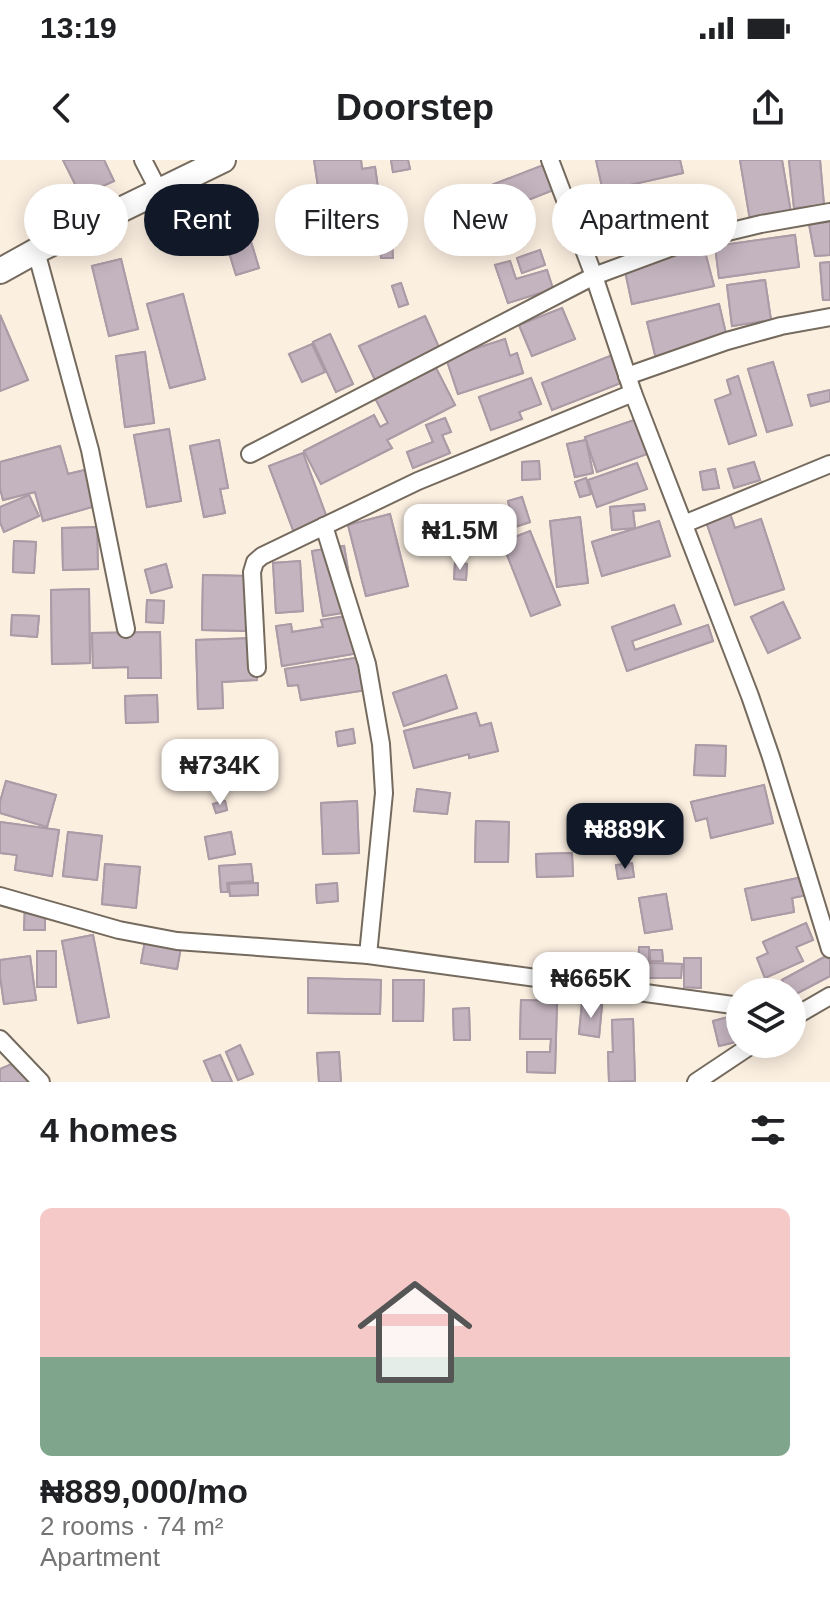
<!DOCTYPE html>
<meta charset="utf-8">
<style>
:root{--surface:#fff;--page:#f2f2f2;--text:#202124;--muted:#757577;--accent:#111827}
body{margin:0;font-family:Arial,sans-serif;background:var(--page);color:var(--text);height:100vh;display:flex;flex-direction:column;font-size:30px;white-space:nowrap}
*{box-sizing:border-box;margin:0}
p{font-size:26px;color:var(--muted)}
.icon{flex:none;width:44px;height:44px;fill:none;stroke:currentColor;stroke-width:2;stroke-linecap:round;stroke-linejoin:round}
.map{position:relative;height:922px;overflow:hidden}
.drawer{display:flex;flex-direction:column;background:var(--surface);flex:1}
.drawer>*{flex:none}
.banner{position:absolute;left:24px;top:24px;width:782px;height:72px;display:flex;gap:16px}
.controls{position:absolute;left:726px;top:818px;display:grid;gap:16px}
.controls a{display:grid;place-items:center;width:80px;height:80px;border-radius:50%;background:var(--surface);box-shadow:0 4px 20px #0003;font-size:40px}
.price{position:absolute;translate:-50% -68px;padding:0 18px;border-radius:16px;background:#fff;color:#222;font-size:26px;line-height:52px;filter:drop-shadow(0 2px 4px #0008)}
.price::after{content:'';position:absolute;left:50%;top:48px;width:24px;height:18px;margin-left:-12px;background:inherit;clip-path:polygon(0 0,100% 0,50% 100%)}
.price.active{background:var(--accent);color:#fff}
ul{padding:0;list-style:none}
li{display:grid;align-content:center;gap:16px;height:424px;padding:0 40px}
li span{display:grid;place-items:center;height:248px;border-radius:12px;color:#555}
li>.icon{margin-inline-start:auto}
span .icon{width:144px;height:144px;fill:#fffc;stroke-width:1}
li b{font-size:34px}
h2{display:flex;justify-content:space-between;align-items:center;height:96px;padding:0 40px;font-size:34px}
.chip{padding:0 28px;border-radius:36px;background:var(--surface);box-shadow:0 4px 20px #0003;font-size:28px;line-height:72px}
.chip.active{background:var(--accent);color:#fff}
.status{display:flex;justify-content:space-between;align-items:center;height:56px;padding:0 40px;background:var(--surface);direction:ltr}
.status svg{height:22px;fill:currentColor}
header{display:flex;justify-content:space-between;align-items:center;height:104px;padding:0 40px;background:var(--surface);font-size:36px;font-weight:800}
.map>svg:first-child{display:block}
.building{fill:#c4b4bf;stroke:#ab9ba6;stroke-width:2}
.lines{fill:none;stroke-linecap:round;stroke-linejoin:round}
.street-casing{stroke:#746a5d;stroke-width:20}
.secondary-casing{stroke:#746a5d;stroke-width:28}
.street{stroke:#fff;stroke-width:16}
.secondary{stroke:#fff;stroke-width:24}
</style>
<div class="status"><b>13:19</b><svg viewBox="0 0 49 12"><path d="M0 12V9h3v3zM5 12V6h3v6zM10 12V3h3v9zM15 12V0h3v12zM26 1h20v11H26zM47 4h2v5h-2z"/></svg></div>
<header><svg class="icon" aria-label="back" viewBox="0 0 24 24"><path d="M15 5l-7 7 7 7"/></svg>Doorstep<svg class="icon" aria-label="share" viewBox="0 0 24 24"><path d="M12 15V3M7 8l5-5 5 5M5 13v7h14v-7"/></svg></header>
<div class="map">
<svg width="830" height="922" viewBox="0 0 830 922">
<rect width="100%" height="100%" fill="#fbefe0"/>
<g class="building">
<polygon points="63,0 104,0 114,21 81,36"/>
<polygon points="63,0 104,0 114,21 81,36"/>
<polygon points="314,0 361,0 362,9 375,7 378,28 361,31 363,46 322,53"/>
<polygon points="314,0 361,0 362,9 375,7 378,28 361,31 363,46 322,53"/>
<polygon points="391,0 408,0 410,9 393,12"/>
<polygon points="391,0 408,0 410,9 393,12"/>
<polygon points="596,0 680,0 683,13 603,31"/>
<polygon points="596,0 680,0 683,13 603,31"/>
<polygon points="740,0 782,0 791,53 750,60"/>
<polygon points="740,0 782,0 791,53 750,60"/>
<polygon points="789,0 820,0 824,45 794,48"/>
<polygon points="789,0 820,0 824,45 794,48"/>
<polygon points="546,4 556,29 495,53 484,28"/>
<polygon points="546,4 556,29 495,53 484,28"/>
<polygon points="666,28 670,41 687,35 699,72 621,96 608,56 627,50 624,41"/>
<polygon points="666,28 670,41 687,35 699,72 621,96 608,56 627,50 624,41"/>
<polygon points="239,43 259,108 236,115 216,50"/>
<polygon points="239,43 259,108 236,115 216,50"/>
<polygon points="830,59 830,95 815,96 809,64"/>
<polygon points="830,59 830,95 815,96 809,64"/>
<polygon points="795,75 799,107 719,118 715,86"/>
<polygon points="795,75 799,107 719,118 715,86"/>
<polygon points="380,84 392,84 393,98 381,98"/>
<polygon points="380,84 392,84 393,98 381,98"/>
<polygon points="704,88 714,126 632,144 624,106"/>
<polygon points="704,88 714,126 632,144 624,106"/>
<polygon points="540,90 545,105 522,113 517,98"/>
<polygon points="540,90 545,105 522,113 517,98"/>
<polygon points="121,99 138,169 109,176 92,106"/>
<polygon points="121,99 138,169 109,176 92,106"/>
<polygon points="510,101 516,119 547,110 553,129 508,143 495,105"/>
<polygon points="510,101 516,119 547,110 553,129 508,143 495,105"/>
<polygon points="830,102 830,140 823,140 820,103"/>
<polygon points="830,102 830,140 823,140 820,103"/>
<polygon points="765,120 771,160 732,166 727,125"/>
<polygon points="765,120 771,160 732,166 727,125"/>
<polygon points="401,123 408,144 399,147 392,126"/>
<polygon points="401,123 408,144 399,147 392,126"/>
<polygon points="183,134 205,219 170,228 147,144"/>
<polygon points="183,134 205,219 170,228 147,144"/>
<polygon points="719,144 728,182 656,199 647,162"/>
<polygon points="719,144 728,182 656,199 647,162"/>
<polygon points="562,148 575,179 532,196 519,165"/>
<polygon points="562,148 575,179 532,196 519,165"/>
<polygon points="0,155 28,220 0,231"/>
<polygon points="0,155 28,220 0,231"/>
<polygon points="425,156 441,192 376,222 359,186"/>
<polygon points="425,156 441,192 376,222 359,186"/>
<polygon points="330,174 353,224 336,232 313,182"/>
<polygon points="330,174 353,224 336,232 313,182"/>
<polygon points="505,179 510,196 517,193 523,213 458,234 446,198"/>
<polygon points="505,179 510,196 517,193 523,213 458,234 446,198"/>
<polygon points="312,184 325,212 302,222 289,194"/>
<polygon points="312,184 325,212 302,222 289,194"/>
<polygon points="145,192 154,263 125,267 116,196"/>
<polygon points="145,192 154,263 125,267 116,196"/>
<polygon points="615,194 626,221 552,250 542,223"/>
<polygon points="615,194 626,221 552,250 542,223"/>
<polygon points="773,202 792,265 767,272 748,209"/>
<polygon points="773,202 792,265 767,272 748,209"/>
<polygon points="436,208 455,245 387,280 392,288 321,324 304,291 374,255 380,267 388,263 375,238"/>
<polygon points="436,208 455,245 387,280 392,288 321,324 304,291 374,255 380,267 388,263 375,238"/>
<polygon points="738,216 756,275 729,284 715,240 731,234 727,220"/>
<polygon points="738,216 756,275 729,284 715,240 731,234 727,220"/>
<polygon points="531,218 541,244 519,252 522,259 491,270 479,237"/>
<polygon points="531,218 541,244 519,252 522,259 491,270 479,237"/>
<polygon points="830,230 830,241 811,246 808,235"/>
<polygon points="830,230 830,241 811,246 808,235"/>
<polygon points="445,258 451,272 442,275 450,293 413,308 407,292 433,282 426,265"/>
<polygon points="445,258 451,272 442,275 450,293 413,308 407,292 433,282 426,265"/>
<polygon points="637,259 650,293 597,312 585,277"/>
<polygon points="637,259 650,293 597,312 585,277"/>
<polygon points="169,269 181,341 147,347 134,275"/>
<polygon points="169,269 181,341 147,347 134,275"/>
<polygon points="219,280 228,328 220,329 225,353 204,357 190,286"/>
<polygon points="219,280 228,328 220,329 225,353 204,357 190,286"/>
<polygon points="586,280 593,313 575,317 567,284"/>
<polygon points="586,280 593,313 575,317 567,284"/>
<polygon points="60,286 68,314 89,309 99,345 43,361 35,332 3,340 0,328 0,302"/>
<polygon points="60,286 68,314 89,309 99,345 43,361 35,332 3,340 0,328 0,302"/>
<polygon points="303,293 330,366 296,378 269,306"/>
<polygon points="303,293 330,366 296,378 269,306"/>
<polygon points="539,301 540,319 522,320 522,302"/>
<polygon points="539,301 540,319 522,320 522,302"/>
<polygon points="754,302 760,320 734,328 728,309"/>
<polygon points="754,302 760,320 734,328 728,309"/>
<polygon points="637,303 647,329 597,347 588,320"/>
<polygon points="637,303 647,329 597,347 588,320"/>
<polygon points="715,309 719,328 703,330 700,312"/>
<polygon points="715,309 719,328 703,330 700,312"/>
<polygon points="586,318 591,334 580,337 575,322"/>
<polygon points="586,318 591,334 580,337 575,322"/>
<polygon points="29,335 39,356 4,372 0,362 0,347"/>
<polygon points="29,335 39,356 4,372 0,362 0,347"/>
<polygon points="522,337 530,362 515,367 508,341"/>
<polygon points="522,337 530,362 515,367 508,341"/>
<polygon points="644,344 645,350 633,351 635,368 612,370 610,347"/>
<polygon points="644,344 645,350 633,351 635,368 612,370 610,347"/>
<polygon points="727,345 735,368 761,359 784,429 735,445 703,353"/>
<polygon points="727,345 735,368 761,359 784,429 735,445 703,353"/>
<polygon points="390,354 408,426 366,436 348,365"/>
<polygon points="390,354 408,426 366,436 348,365"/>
<polygon points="580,357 588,423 557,427 550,361"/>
<polygon points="580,357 588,423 557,427 550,361"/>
<polygon points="659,361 670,396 602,416 592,382"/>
<polygon points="659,361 670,396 602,416 592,382"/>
<polygon points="97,367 98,409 63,410 62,368"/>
<polygon points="97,367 98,409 63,410 62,368"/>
<polygon points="530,371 560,445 531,456 502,382"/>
<polygon points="530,371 560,445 531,456 502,382"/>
<polygon points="14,381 36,382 34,413 13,412"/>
<polygon points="14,381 36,382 34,413 13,412"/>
<polygon points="344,386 355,451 323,456 312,391"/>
<polygon points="344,386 355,451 323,456 312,391"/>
<polygon points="300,401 303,451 276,453 273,403"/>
<polygon points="300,401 303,451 276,453 273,403"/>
<polygon points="455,403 467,404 466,420 454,419"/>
<polygon points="455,403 467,404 466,420 454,419"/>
<polygon points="166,404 172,427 151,433 145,410"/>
<polygon points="166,404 172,427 151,433 145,410"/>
<polygon points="203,415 249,416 248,471 202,470"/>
<polygon points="203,415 249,416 248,471 202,470"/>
<polygon points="89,429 90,503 52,504 51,430"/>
<polygon points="89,429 90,503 52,504 51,430"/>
<polygon points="147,440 164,441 163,463 146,462"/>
<polygon points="147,440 164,441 163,463 146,462"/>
<polygon points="783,442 800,478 768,493 751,457"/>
<polygon points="783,442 800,478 768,493 751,457"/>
<polygon points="674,445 681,464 632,481 635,490 708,465 713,481 627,511 612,467"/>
<polygon points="674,445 681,464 632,481 635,490 708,465 713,481 627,511 612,467"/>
<polygon points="12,455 39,456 37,477 11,475"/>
<polygon points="12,455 39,456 37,477 11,475"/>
<polygon points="353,455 359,493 282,506 276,466 291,464 292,472 323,467 321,460"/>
<polygon points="353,455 359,493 282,506 276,466 291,464 292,472 323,467 321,460"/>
<polygon points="160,472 161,518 128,518 128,507 93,508 92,473"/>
<polygon points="160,472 161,518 128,518 128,507 93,508 92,473"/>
<polygon points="256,478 257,520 222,522 223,548 198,549 196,480"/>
<polygon points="256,478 257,520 222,522 223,548 198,549 196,480"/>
<polygon points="362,497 367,530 301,540 298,525 288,526 285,509"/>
<polygon points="362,497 367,530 301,540 298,525 288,526 285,509"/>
<polygon points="446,515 457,548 404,566 393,533"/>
<polygon points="446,515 457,548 404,566 393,533"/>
<polygon points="157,535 158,562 126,563 125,536"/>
<polygon points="157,535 158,562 126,563 125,536"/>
<polygon points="476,553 480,566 491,563 498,591 469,598 469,594 414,608 404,571"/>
<polygon points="476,553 480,566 491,563 498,591 469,598 469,594 414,608 404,571"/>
<polygon points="353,569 355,583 338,586 336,572"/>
<polygon points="353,569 355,583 338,586 336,572"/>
<polygon points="696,585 726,586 725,616 694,615"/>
<polygon points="696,585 726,586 725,616 694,615"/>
<polygon points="6,621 56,635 47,667 0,653 0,642"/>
<polygon points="6,621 56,635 47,667 0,653 0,642"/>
<polygon points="764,625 773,663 711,678 707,658 696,661 691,642"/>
<polygon points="764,625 773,663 711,678 707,658 696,661 691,642"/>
<polygon points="417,629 450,633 447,654 414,651"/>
<polygon points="417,629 450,633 447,654 414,651"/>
<polygon points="225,641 227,650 216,653 213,644"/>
<polygon points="225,641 227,650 216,653 213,644"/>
<polygon points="357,641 359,693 323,694 321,643"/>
<polygon points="357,641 359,693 323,694 321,643"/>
<polygon points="476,661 509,662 508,702 475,702"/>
<polygon points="476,661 509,662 508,702 475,702"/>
<polygon points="0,662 59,670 52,716 15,710 17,695 0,693"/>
<polygon points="0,662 59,670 52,716 15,710 17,695 0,693"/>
<polygon points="68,672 102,676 97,720 63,716"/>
<polygon points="68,672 102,676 97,720 63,716"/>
<polygon points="231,672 235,694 209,699 205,677"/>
<polygon points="231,672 235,694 209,699 205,677"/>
<polygon points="572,693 573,716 537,717 536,694"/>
<polygon points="572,693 573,716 537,717 536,694"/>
<polygon points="632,703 634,717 618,719 616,705"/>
<polygon points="632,703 634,717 618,719 616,705"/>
<polygon points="105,704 140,707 136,748 102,744"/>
<polygon points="105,704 140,707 136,748 102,744"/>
<polygon points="251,704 253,721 227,723 228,732 221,732 219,706"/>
<polygon points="251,704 253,721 227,723 228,732 221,732 219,706"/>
<polygon points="803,717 807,735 792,738 794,752 752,760 745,729"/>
<polygon points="803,717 807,735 792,738 794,752 752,760 745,729"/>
<polygon points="258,723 258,735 230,736 229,724"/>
<polygon points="258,723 258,735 230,736 229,724"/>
<polygon points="337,723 338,741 317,743 316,725"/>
<polygon points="337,723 338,741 317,743 316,725"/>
<polygon points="666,734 672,769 645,773 639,738"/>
<polygon points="666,734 672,769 645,773 639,738"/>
<polygon points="25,745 45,746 45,770 24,770"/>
<polygon points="25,745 45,746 45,770 24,770"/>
<polygon points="806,763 813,780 796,787 803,801 765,818 757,798 768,793 763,782"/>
<polygon points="806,763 813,780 796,787 803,801 765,818 757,798 768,793 763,782"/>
<polygon points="93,775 109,857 78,863 62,781"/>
<polygon points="93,775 109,857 78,863 62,781"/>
<polygon points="145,781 181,787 177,809 141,803"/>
<polygon points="145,781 181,787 177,809 141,803"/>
<polygon points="639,787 649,787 649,803 682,804 681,818 638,818"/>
<polygon points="639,787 649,787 649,803 682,804 681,818 638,818"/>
<polygon points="650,790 662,790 663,801 650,801"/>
<polygon points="650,790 662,790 663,801 650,801"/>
<rect x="37" y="791" width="19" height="36"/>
<rect x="37" y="791" width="19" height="36"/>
<polygon points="828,795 830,800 830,816 792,836 792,832 788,832 782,820"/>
<polygon points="828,795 830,800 830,816 792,836 792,832 788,832 782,820"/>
<polygon points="30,796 36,840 4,844 0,816 0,800"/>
<polygon points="30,796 36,840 4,844 0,816 0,800"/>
<polygon points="684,798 701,798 701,828 684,827"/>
<polygon points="684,798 701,798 701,828 684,827"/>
<polygon points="308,818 381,820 380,854 308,853"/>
<polygon points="308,818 381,820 380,854 308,853"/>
<polygon points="393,820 424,820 423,861 393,861"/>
<polygon points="393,820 424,820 423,861 393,861"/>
<polygon points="521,840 557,841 555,913 527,912 527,892 550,892 551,879 520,879"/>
<polygon points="521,840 557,841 555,913 527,912 527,892 550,892 551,879 520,879"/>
<polygon points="582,843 602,845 599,877 579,874"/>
<polygon points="582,843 602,845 599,877 579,874"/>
<polygon points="469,848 470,880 454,880 453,849"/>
<polygon points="469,848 470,880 454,880 453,849"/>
<polygon points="740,854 740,881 719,886 713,861"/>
<polygon points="740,854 740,881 719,886 713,861"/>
<polygon points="633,859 635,921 609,922 608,892 613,892 612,860"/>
<polygon points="633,859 635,921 609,922 608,892 613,892 612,860"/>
<polygon points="240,885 253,914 238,920 226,892"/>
<polygon points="240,885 253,914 238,920 226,892"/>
<polygon points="339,892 341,922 319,922 317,893"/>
<polygon points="339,892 341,922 319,922 317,893"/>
<polygon points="220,895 232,922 213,922 204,901"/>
<polygon points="220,895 232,922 213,922 204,901"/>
<polygon points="26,898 36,922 0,922 0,909"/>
<polygon points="26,898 36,922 0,922 0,909"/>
</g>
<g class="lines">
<defs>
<g id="street">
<polyline points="143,0 159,31"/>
<polyline points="550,0 594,116 633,233 750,536 771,597 830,789"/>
<polyline points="36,91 90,290 126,469"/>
<polyline points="627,216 727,181 781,166 830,157"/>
<polyline points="250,294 594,116 686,82 761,64 830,52"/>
<polyline points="684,364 830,304"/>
<polyline points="324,366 367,504 381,584 384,633 368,795"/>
<polyline points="257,508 252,412 255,402 262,396 418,321 633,233"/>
<polyline points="0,736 119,770 177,781 368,795 740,846"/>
<polyline points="792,858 830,836"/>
<polyline points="0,879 41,922"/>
<polyline points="696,922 753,884"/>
</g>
<polyline id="secondary" points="0,111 36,91 223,0"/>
</defs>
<use href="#street" class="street-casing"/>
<use href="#secondary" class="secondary-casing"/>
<use href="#street" class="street"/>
<use href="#secondary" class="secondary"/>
</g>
</svg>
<div class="controls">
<a><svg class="icon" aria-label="layers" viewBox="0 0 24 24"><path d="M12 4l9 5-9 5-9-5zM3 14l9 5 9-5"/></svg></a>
</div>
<b class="price" style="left:460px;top:412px">₦1.5M</b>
<b class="price" style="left:220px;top:647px">₦734K</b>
<b class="price active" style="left:625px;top:711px">₦889K</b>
<b class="price" style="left:591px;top:860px">₦665K</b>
<div class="banner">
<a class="chip">Buy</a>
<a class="chip active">Rent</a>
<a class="chip">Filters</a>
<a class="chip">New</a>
<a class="chip">Apartment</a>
</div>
</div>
<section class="drawer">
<h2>4 homes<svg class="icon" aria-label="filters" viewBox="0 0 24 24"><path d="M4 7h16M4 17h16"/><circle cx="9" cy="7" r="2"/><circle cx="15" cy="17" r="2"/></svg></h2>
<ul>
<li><span style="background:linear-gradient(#f6c9c9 60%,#7fa58c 0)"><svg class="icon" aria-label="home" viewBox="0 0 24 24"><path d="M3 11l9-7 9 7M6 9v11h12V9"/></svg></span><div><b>₦889,000/mo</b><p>2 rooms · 74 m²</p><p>Apartment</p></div></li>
</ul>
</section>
